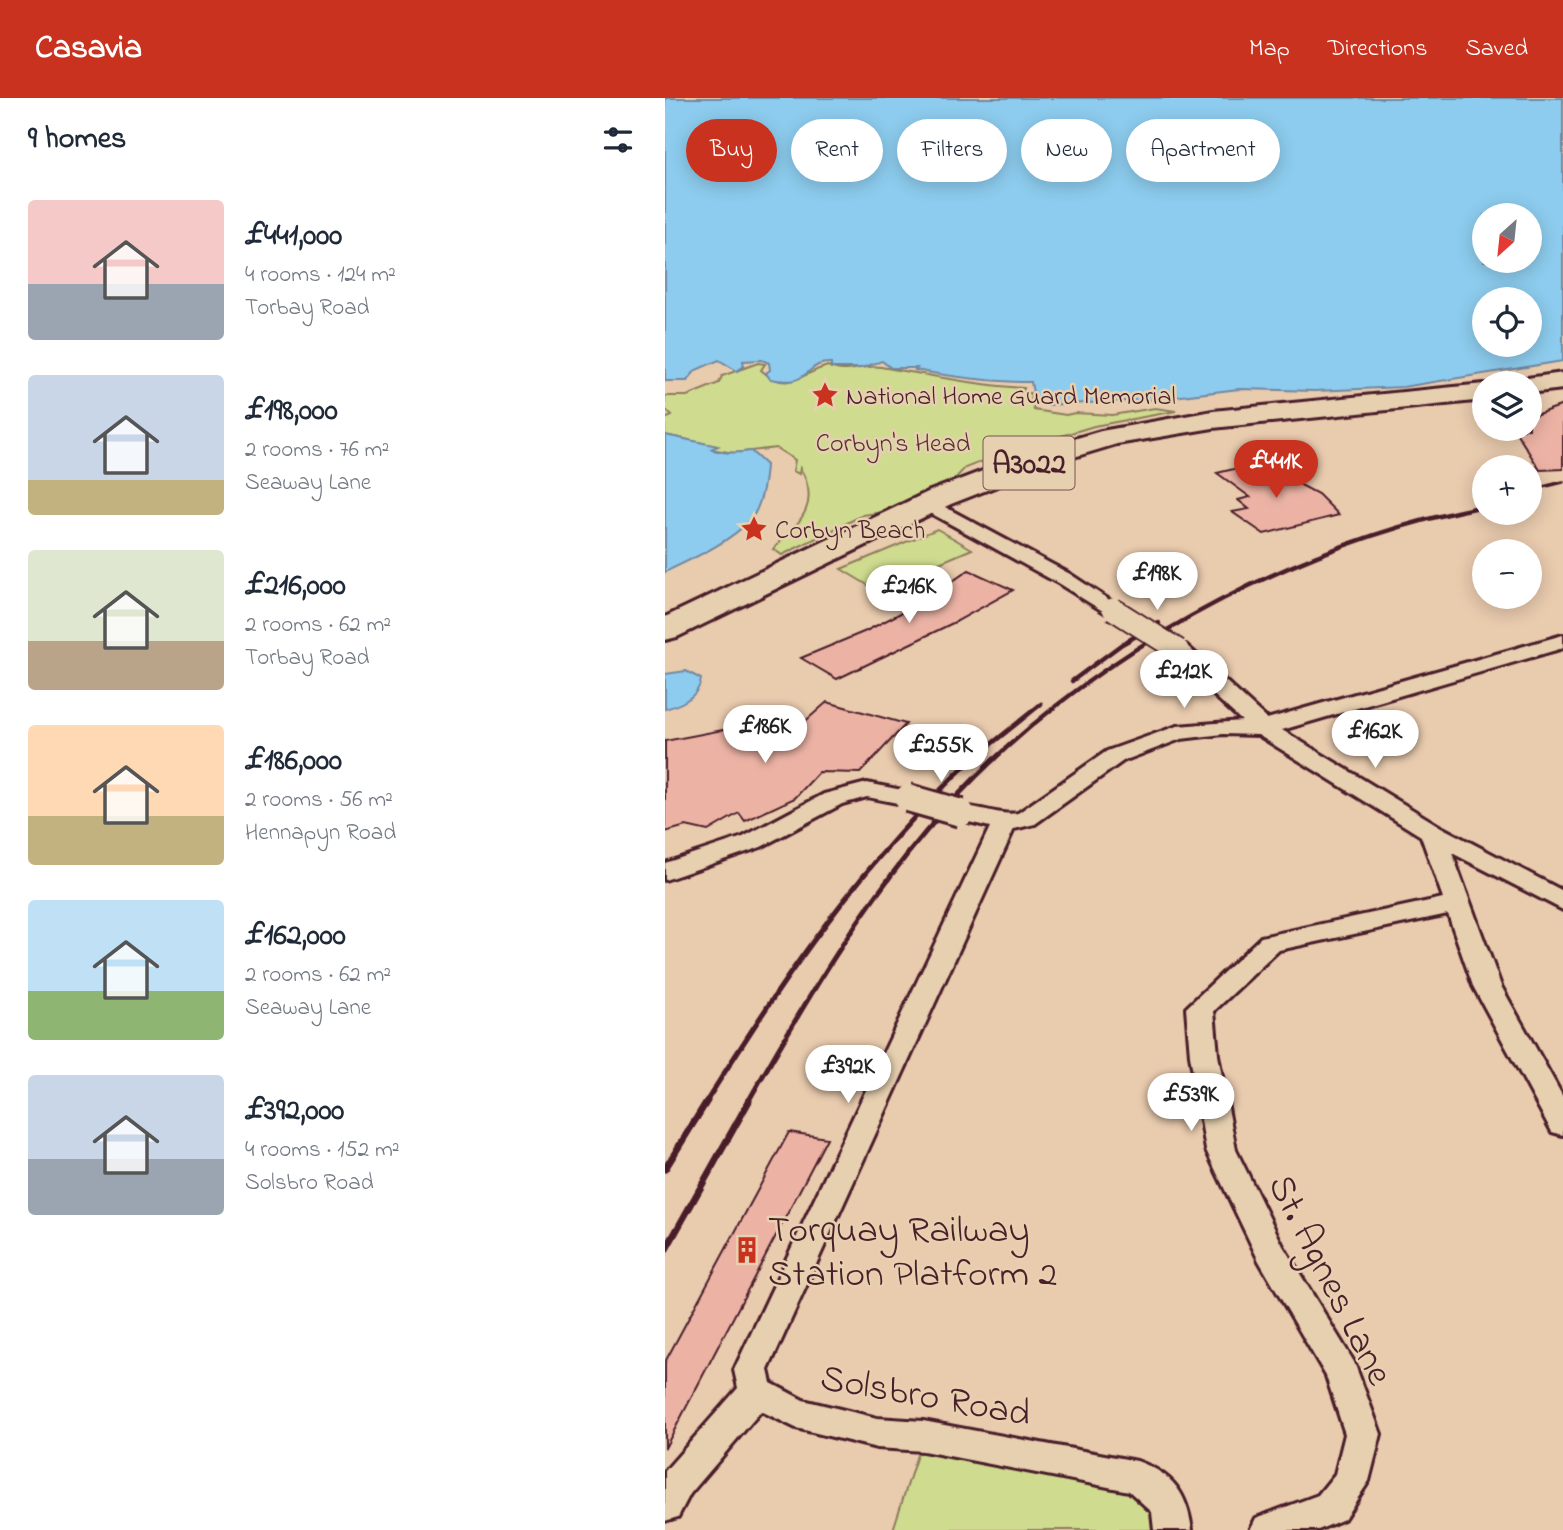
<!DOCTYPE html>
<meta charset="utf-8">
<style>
:root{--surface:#fff;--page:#f2f2f3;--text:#1f2937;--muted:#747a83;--accent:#c8321e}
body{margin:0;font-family:"Indie Flower",sans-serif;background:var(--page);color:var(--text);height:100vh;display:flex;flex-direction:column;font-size:26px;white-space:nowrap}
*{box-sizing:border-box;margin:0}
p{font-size:23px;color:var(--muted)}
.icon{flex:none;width:38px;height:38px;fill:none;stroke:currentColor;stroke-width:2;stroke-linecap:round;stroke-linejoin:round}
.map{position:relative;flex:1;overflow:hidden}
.drawer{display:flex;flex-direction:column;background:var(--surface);width:665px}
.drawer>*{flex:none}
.hud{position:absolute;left:21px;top:21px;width:665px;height:63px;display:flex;gap:14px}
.needle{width:46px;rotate:207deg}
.buttons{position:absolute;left:807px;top:105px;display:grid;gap:14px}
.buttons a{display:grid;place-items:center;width:70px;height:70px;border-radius:50%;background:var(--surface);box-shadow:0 4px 18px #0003;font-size:35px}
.price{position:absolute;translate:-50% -60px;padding:0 16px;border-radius:24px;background:#fff;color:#222;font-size:23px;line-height:46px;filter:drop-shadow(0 2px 4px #0008)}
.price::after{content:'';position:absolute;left:50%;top:42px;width:21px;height:16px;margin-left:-10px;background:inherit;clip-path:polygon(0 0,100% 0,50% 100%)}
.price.on{background:var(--accent);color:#fff}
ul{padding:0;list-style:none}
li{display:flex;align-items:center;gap:21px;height:175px;padding:0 28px}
li span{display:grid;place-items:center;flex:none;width:196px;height:140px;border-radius:7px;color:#555}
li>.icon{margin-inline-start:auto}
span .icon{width:84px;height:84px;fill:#fffc;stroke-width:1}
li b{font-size:30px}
h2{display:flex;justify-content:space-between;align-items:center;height:84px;padding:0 28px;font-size:30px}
.tag{padding:0 24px;border-radius:32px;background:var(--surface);box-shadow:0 4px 18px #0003;font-size:24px;line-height:63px}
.tag.on{background:var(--accent);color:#fff}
header{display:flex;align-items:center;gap:42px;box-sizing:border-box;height:98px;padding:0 35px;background:var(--accent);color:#fff}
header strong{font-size:33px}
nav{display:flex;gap:38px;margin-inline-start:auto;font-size:24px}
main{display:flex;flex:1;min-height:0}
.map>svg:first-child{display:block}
.green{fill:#cfdb8e;stroke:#8c7d5c;stroke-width:2}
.water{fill:#8dccee;stroke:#7287a0;stroke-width:2;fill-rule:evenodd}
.building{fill:#ecb3a5;stroke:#4a1f2b;stroke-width:2}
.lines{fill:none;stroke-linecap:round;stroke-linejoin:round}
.street-casing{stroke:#4a1f2b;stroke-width:6}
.primary-casing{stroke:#4a1f2b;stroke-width:6}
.street{fill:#e7d0b0;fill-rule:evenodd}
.primary{fill:#e7d0b0;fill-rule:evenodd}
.rail-far3{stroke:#4a1f2b;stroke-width:3.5}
.rail-far2{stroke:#4a1f2b;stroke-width:4.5}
.rail-far1{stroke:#4a1f2b;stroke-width:5}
.rail{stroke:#4a1f2b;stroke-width:7}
.street-bridge-far1-casing{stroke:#4a1f2b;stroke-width:25;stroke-linecap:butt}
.street-bridge-casing{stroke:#4a1f2b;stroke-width:32;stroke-linecap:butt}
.street-bridge-far1{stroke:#e7d0b0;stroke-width:21}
.street-bridge{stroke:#e7d0b0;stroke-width:26}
.labels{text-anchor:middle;stroke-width:5;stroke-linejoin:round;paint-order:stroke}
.far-poi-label{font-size:26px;fill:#4a1f2b;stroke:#e7d0b0;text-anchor:start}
.far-park-label{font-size:26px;fill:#573235;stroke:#e7d0b0}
.shield{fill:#e7d0b0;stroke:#795453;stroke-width:2}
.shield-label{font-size:30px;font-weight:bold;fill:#4a1f2b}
.near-poi-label{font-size:38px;fill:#4a1f2b;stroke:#e7d0b0;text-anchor:start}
.near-street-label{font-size:38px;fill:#4a1f2b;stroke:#e7d0b0}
</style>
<header>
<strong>Casavia</strong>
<nav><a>Map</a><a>Directions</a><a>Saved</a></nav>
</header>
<main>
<section class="drawer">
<h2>9 homes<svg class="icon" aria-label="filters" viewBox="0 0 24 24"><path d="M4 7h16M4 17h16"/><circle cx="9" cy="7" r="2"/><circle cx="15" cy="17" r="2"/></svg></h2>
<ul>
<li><span style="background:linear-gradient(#f6c9c9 60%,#9aa5b1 0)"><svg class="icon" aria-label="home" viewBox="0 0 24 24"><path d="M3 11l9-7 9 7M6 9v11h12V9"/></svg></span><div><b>£441,000</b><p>4 rooms · 124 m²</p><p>Torbay Road</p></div></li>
<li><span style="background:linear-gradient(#c9d6e8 75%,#c2b280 0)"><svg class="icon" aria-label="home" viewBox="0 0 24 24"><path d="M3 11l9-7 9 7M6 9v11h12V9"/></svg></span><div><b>£198,000</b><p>2 rooms · 76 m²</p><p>Seaway Lane</p></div></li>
<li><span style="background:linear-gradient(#dfe7d0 65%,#b9a48a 0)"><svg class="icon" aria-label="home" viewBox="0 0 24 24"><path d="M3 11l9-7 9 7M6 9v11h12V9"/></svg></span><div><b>£216,000</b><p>2 rooms · 62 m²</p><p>Torbay Road</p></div></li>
<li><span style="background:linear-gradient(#ffd9b3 65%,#c2b280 0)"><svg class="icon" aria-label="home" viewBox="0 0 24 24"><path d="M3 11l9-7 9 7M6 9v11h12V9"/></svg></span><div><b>£186,000</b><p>2 rooms · 56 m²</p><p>Hennapyn Road</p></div></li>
<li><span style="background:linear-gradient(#bfe0f5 65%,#8fb573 0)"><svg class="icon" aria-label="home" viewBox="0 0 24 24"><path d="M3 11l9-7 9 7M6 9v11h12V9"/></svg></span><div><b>£162,000</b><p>2 rooms · 62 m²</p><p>Seaway Lane</p></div></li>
<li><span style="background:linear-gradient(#c9d6e8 60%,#9aa5b1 0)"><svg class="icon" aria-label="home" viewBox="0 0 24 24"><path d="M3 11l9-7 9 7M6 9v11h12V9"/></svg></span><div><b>£392,000</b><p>4 rooms · 152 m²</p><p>Solsbro Road</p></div></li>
</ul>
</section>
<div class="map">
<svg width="898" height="1432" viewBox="0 0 898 1432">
<rect width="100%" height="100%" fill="#e9cbae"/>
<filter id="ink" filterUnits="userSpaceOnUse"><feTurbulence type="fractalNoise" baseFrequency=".0143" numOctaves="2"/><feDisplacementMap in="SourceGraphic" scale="14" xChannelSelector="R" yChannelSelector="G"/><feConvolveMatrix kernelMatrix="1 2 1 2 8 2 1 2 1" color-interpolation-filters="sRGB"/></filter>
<g filter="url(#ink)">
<g class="green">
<path d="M93,265L100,266L96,272C123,297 138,274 163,268C182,278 197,266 216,269C263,277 310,287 359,290L358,295H365L369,312L401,317L410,315L447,317L490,310L511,313L429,328L336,356L300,370L265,407L198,417L117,457L108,451C134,425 157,407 135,370L134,376L128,373L130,362L111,350L69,355L45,351L51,348L0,337V321L7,318L0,311V298H22L54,285L57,278Z"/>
<polygon points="272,431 307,451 211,492 176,471"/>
<polygon points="258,1338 472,1379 508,1432 228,1432"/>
</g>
<g class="water">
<path d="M0,0H898V263L738,289L650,293L574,291L483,302L381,307L369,300L366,284C328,284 288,279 250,272L252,270H226L217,263L196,270H166V265C150,264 147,273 135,280C126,285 114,282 105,281L101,275L105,272L104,265L97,262L78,263L79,268L72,273L54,262L31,272L22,283H0ZM819,117H864V163H819ZM819,201H864V247H819Z"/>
<path d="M0,337L53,348L46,351C58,356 73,355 86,353L101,367C100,384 96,411 84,423C62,446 28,460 0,474Z"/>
<path d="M21,573L36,581C34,599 15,607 0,611V576Z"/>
</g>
<g class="building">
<polygon points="898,307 898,371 875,372 849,331 864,331 864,319"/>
<polygon points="594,365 653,396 674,417 599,436 567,414 584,411 573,402 585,399 552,375"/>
<polygon points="304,472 348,492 292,523 172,581 136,560 201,533 257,504"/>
<polygon points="162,604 241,626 195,675 154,674 130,700 80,723 74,715 43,733 21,728 0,734 0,643 94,625 120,641"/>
<polygon points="124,1034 162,1040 0,1350 0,1264"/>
</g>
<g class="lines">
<defs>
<g id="street">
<polygon points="265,401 405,476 458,511 455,515 441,515 391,484 258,411 255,407"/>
<path d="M898,537V550L617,632L776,729L898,793V812L787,755L836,888L898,999V1037L887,1034L808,888L783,816L614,852L549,913L553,957L571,1052L618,1148L689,1264L716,1336L704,1383L679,1421L653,1432H585L591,1420L653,1397L670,1376L680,1336L661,1278L594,1163L541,1052L525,957L521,910L596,839L778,800L756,738L593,637L558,636L516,641L458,663L370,726L349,731L103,1272L106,1285L138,1302L212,1320L258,1323L472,1363C508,1376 522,1395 527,1432H489L487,1414L464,1393L258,1353L212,1350L131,1330L96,1313L25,1396L13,1419L0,1423V1373L73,1290L69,1272L325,729L287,720L284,715L287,710C309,704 331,719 353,715L442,653L512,628L577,623L505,557L502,552L505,547H521L602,621Z"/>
<polygon points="202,685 252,695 255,700 252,705 243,707 202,699 177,706 96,749 0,782 0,765 78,739 159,696"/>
</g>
<g id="primary">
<polygon points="898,275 898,291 864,295 864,285 852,285 855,281"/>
<polygon points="819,286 819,302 548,330 452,346 399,362 286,406 12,539 0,542 0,519 265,393 378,350 436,333 548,313"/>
</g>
</defs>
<use href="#street" class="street-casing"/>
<use href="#primary" class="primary-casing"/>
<use href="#street" class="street"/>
<use href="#primary" class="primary"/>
<polyline class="rail-far3" points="870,391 898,384"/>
<g class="rail-far2">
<polyline points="864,392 877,389"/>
<polyline points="407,583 457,546 494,525"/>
<polyline points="305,663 376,606"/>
<path d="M327,663C460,538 640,444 819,408"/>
</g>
<g class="rail-far1">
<path d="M41,1004C120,877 197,765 307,661"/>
<path d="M83,1004C152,882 226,758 329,661"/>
</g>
<g class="rail">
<polyline points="0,1071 42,1003"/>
<polyline points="0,1153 84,1003"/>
</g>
<defs>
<polyline id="street-bridge-far1" points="448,511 513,552"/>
<polyline id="street-bridge" points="243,700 296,715"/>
</defs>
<use href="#street-bridge-far1" class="street-bridge-far1-casing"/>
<use href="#street-bridge" class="street-bridge-casing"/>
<use href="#street-bridge-far1" class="street-bridge-far1"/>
<use href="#street-bridge" class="street-bridge"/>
</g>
</g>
<defs>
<symbol id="sight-bare" viewBox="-9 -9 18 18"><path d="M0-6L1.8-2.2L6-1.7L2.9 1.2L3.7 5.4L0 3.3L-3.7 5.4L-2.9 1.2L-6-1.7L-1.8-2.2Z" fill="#c8321e" stroke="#e7d0b0" stroke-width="2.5" paint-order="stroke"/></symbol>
<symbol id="building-bare" viewBox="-9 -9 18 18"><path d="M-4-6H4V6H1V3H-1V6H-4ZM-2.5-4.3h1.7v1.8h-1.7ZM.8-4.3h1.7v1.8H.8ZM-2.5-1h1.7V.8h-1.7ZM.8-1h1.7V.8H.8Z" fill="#c8321e" stroke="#e7d0b0" stroke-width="2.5" paint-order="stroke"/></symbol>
</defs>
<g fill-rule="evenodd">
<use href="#sight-bare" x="141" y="278" width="38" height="38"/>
<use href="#sight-bare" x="70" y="412" width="38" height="38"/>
<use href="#building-bare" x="63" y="1133" width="38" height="38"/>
</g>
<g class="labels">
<g class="far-poi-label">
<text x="181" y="306">National Home Guard Memorial</text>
<text x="110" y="440">Corbyn Beach</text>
</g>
<g class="far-park-label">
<text x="228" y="353">Corbyn's Head</text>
</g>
<rect class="shield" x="318.5" y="338.5" width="91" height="53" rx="5"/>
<g class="shield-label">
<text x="364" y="375">A3022</text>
</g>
<g class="near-poi-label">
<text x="103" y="1143">Torquay Railway<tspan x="103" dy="44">Station Platform 2</tspan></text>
</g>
<g class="near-street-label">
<text transform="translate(667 1181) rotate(63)" y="13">St. Agnes Lane</text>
<text transform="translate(261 1296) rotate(10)" y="13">Solsbro Road</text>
</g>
</g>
</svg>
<div class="buttons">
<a><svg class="needle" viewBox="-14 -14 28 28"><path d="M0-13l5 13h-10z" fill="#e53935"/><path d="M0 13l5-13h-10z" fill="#747a83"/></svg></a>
<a><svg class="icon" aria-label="locate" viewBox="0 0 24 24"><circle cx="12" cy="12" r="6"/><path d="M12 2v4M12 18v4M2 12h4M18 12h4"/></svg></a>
<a><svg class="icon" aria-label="layers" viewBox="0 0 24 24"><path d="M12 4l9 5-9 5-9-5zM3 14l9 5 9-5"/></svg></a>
<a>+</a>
<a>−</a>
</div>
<b class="price on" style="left:611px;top:402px">£441K</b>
<b class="price" style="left:492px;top:514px">£198K</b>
<b class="price" style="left:244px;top:527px">£216K</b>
<b class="price" style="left:519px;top:612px">£212K</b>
<b class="price" style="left:100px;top:667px">£186K</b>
<b class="price" style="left:710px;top:672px">£162K</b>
<b class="price" style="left:276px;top:686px">£255K</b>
<b class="price" style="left:183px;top:1007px">£392K</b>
<b class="price" style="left:526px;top:1035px">£539K</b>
<div class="hud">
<a class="tag on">Buy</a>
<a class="tag">Rent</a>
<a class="tag">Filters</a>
<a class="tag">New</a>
<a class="tag">Apartment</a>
</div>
</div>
</main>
